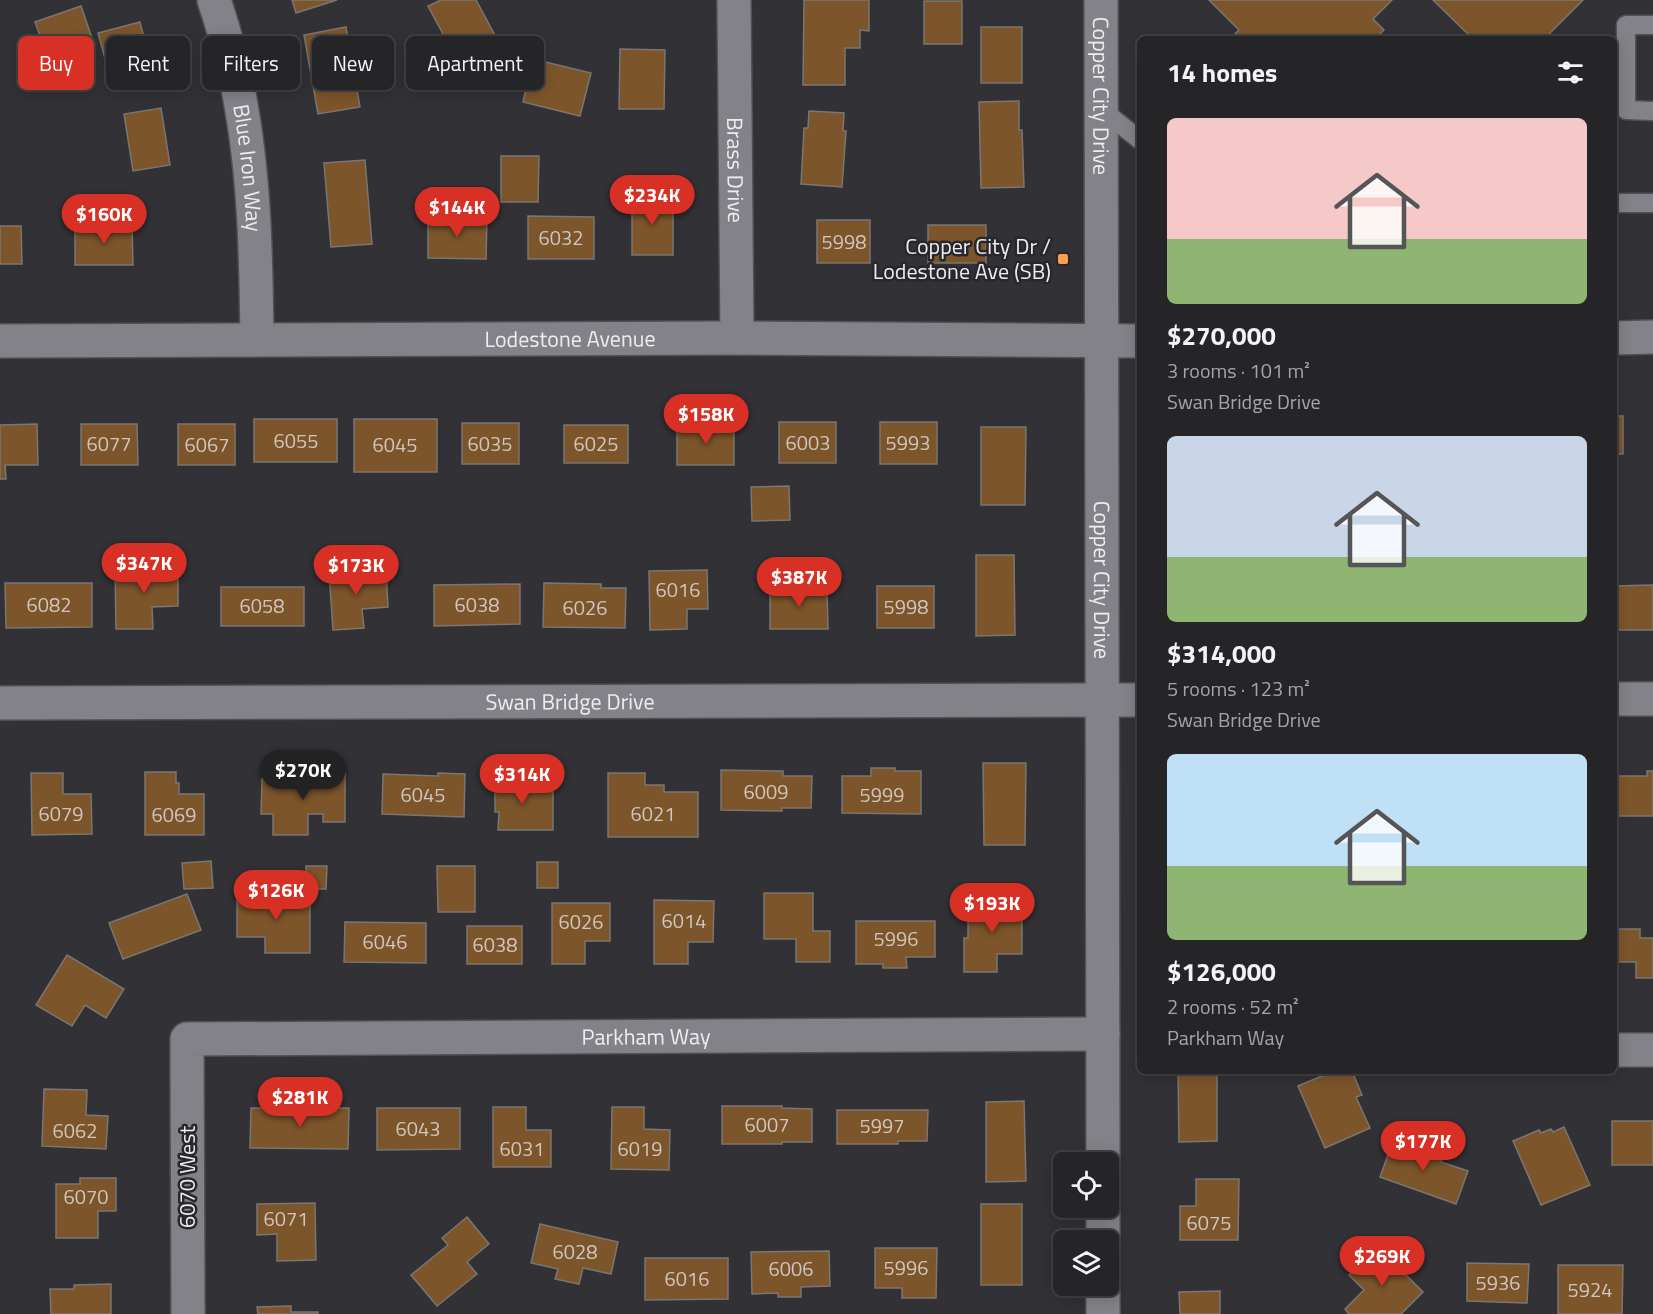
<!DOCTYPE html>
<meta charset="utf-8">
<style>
:root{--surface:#252528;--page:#313134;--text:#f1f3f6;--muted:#a3a5a8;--line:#424245;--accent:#d93025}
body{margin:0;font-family:"Titillium Web",sans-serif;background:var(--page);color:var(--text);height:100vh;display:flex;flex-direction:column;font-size:22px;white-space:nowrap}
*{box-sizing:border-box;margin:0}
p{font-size:20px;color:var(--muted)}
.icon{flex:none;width:33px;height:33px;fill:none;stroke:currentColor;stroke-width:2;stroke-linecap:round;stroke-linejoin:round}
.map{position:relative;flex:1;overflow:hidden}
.drawer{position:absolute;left:1137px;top:36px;width:480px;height:1038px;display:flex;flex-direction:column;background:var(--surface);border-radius:9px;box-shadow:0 3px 15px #0003,0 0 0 2px var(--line)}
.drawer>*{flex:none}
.banner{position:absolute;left:18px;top:36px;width:570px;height:54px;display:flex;gap:12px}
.fabs{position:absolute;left:1053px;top:1152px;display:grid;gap:12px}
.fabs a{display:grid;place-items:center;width:66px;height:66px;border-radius:9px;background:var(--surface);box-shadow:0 3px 15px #0003,0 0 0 2px var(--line);font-size:30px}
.price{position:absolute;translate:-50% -51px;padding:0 14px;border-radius:21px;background:var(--accent);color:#fff;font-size:20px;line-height:39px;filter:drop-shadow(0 2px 3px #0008)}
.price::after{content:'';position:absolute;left:50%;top:36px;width:18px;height:14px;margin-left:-9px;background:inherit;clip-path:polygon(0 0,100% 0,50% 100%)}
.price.active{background:#222;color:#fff}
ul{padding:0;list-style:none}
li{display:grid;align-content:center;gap:12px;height:318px;padding:0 30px}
li span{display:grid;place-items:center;height:186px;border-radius:9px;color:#555}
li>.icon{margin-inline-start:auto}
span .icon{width:108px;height:108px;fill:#fffc;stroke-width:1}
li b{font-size:26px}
h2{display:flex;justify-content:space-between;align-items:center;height:72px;padding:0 30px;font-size:26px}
.pill{padding:0 21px;border-radius:9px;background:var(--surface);box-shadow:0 3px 15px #0003,0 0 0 2px var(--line);font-size:21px;line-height:54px}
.pill.active{background:var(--accent);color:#fff}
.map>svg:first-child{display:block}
.building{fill:#7c552b;stroke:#7b7671;stroke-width:1.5}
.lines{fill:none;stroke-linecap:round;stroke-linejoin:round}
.service-casing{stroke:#505055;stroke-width:21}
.minor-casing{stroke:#505055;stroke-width:36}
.service{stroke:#838288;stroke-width:18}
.minor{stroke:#838288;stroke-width:33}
.poi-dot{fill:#fb9e50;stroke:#27272c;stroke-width:2}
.labels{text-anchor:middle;stroke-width:5;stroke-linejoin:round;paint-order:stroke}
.number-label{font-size:20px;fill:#d1c6bf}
.street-label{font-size:22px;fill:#edecf0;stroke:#27272c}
.poi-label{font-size:22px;fill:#edecf0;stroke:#27272c;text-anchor:end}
</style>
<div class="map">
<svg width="1653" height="1314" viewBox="0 0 1653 1314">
<rect width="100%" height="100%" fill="#313136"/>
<g class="building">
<polygon points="292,0 337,0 296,13"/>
<polygon points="441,0 476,0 497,39 457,60 428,6"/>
<polygon points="804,0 869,0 869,31 860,30 860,48 845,48 845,85 803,85"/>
<polygon points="1209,0 1392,0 1373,19 1384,30 1375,39 1230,39 1239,30"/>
<polygon points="1433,0 1583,0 1544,39 1473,39"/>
<rect x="924" y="1" width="38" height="43"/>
<polygon points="81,6 93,41 48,58 35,22"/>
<polygon points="140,22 153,73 112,84 98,33"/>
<polygon points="346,27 360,107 318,114 304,35"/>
<rect x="981" y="27" width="41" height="56"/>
<polygon points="620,49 665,50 664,109 619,109"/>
<polygon points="533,59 591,73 580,116 523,102"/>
<polygon points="1019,101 1019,130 1022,130 1024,187 981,188 979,102"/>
<polygon points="161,108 170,165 133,171 124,114"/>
<polygon points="809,111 844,113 843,131 846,131 842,187 801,184 804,128 808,128"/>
<polygon points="501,156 539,156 538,202 501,202"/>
<polygon points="365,160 372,244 331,247 324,163"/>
<rect x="632" y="198" width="41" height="57"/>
<polygon points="528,216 594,217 594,259 528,259"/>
<polygon points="428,217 487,217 486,259 428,258"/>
<rect x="817" y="220" width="53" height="43"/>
<polygon points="132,224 133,265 75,265 75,225"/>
<rect x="928" y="225" width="58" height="38"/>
<polygon points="0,226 21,226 22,264 0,264"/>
<rect x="1614" y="416" width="9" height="38"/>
<rect x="254" y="419" width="83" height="43"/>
<rect x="354" y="419" width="83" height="53"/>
<rect x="779" y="422" width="57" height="41"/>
<rect x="880" y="422" width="57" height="42"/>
<rect x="462" y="423" width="57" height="41"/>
<polygon points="37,424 38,465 5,465 6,479 0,479 0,425"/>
<polygon points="81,424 137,424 138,465 81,465"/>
<rect x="178" y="424" width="57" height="41"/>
<rect x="677" y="424" width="57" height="41"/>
<rect x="564" y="425" width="64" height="38"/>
<polygon points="981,427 1026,427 1025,505 981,505"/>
<polygon points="789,486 790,520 752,521 751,487"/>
<polygon points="976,555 1014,555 1015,635 976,636"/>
<polygon points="178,566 178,606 152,607 153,629 116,629 115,567"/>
<polygon points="386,569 388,607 362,609 364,628 333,630 329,572"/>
<polygon points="707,570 708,609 687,609 687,629 650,630 649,571"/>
<polygon points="5,583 92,583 92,627 6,628"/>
<polygon points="544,583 601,584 601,588 626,588 625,628 543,627"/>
<polygon points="520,584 520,624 434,626 434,585"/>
<polygon points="1653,585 1653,630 1614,630 1614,586"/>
<rect x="877" y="586" width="57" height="42"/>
<rect x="221" y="587" width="83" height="39"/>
<polygon points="770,587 827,587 828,629 770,629"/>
<polygon points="983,763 1026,763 1025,845 984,845"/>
<polygon points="871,768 895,768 895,771 921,771 921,814 842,813 842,776 871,776"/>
<polygon points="721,770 783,771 783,776 812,776 811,808 782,808 782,811 721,810"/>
<polygon points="1647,771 1653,771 1653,816 1618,816 1617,776 1647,776"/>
<polygon points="145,772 176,772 176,783 179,783 179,794 204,794 204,835 145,835"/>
<polygon points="31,773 63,773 63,794 91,794 92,834 32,835"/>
<polygon points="290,773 345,773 345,822 323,822 323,814 308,814 308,835 273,835 273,814 261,814 262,779 290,779"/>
<polygon points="438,773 465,774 464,817 382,814 383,774 438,776"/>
<polygon points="495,773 525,773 524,791 553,792 553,830 498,830 499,812 495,812"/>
<polygon points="608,773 645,773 645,785 664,785 664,792 698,792 698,837 608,837"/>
<polygon points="211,861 213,888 184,889 182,863"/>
<rect x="537" y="862" width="21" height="26"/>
<polygon points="306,866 327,866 326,889 306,889"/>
<polygon points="437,866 475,866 475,912 438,912"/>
<polygon points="764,893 813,893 813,931 830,931 830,962 796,962 796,939 764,939"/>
<polygon points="187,894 201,930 123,959 109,923"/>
<polygon points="237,894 310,894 310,953 265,953 265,937 237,937"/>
<polygon points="654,900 714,901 713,942 688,942 688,964 654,964"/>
<polygon points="1022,900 1022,954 997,954 997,972 964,972 964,938 968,938 968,901"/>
<polygon points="552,903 610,903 610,941 585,941 585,964 552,964"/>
<polygon points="856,921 935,921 935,957 906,957 907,968 883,968 883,964 856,964"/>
<polygon points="345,922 426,923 426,963 344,962"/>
<rect x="467" y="926" width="55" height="38"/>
<polygon points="1614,929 1640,929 1640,938 1653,938 1653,978 1636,978 1636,962 1614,962"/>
<polygon points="67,955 124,989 106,1018 85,1005 72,1026 36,1005"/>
<polygon points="1178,1071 1217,1071 1217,1141 1179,1142"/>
<polygon points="1334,1071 1352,1071 1362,1095 1356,1097 1370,1128 1325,1148 1298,1086"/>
<polygon points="44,1089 87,1090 86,1115 108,1116 106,1149 42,1146"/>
<polygon points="1024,1101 1026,1181 986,1182 986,1102"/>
<polygon points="722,1106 782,1106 782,1108 812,1109 812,1142 782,1142 782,1144 722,1144"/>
<polygon points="493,1107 526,1107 526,1130 551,1130 551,1167 493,1167"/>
<polygon points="612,1107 644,1107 644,1129 670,1130 669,1170 611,1169"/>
<polygon points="251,1108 349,1108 348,1149 250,1148"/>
<polygon points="377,1108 460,1108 460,1149 377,1150"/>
<polygon points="837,1110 928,1110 927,1141 898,1141 898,1144 837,1144"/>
<rect x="1612" y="1121" width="41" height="44"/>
<polygon points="1564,1127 1590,1185 1541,1205 1513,1141 1539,1130 1541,1133 1551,1129 1553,1132"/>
<polygon points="1394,1138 1443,1156 1441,1162 1468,1171 1456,1204 1380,1177"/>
<polygon points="80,1178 116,1178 116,1211 98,1211 98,1238 56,1238 56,1184 80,1184"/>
<polygon points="1196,1179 1239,1179 1238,1240 1180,1240 1180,1206 1196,1206"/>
<polygon points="315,1203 316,1260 277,1261 277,1234 257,1235 257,1204"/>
<rect x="981" y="1204" width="41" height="81"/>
<polygon points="467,1217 489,1244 467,1262 477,1274 437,1306 411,1275 448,1245 442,1238"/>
<polygon points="540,1224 618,1242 611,1274 583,1268 579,1284 555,1279 558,1269 531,1263"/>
<polygon points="1378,1247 1423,1292 1401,1314 1349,1314 1345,1309 1364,1290 1349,1275"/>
<polygon points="875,1248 937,1248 936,1298 902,1298 902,1288 875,1288"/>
<polygon points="829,1251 830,1286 801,1287 801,1297 778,1297 778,1293 752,1294 751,1252"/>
<polygon points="645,1258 728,1258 728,1299 645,1300"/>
<polygon points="1467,1263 1529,1264 1527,1303 1467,1301"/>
<polygon points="1558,1265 1623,1265 1622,1314 1558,1314"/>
<polygon points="111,1284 111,1314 51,1314 50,1289 74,1289 74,1285"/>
<polygon points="1220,1291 1220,1314 1180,1314 1179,1292"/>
<polygon points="291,1306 291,1312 318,1312 318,1314 258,1314 257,1307"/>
</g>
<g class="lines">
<defs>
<g id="service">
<polyline points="1653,25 1626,25 1626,110 1653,111"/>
<polyline points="1102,110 1140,140"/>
<polyline points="1614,203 1653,203"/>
</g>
<g id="minor">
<path id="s1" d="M214,0C226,36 236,73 242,111C255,186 256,263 257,339"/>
<path id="s2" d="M734,0L737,338"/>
<path id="s3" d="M1101,0L1103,1162"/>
<polyline points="1614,338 1653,337"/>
<path id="s4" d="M0,341L737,338L1140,341"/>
<polyline points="1614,699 1653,699"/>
<path id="s5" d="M0,703L1140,700"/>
<polyline points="1614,1050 1653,1050"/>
<polyline points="1103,1208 1103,1240"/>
<polyline points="1103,1286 1103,1314"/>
<path id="s6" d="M188,1314L187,1039L1103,1034"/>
</g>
</defs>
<use href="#service" class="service-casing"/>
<use href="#minor" class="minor-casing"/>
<use href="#service" class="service"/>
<use href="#minor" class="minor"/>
</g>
<rect class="poi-dot" x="1057" y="253" width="12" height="12" rx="3"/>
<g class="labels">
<g class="number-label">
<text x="561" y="245">6032</text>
<text x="844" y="249">5998</text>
<text x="296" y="448">6055</text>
<text x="808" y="450">6003</text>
<text x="908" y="450">5993</text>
<text x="109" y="451">6077</text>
<text x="490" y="451">6035</text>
<text x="596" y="451">6025</text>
<text x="207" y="452">6067</text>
<text x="395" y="452">6045</text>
<text x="678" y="597">6016</text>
<text x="49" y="612">6082</text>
<text x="477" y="612">6038</text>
<text x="262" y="613">6058</text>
<text x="906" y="614">5998</text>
<text x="585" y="615">6026</text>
<text x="766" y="799">6009</text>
<text x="423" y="802">6045</text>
<text x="882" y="802">5999</text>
<text x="61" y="821">6079</text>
<text x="653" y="821">6021</text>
<text x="174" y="822">6069</text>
<text x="684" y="928">6014</text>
<text x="581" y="929">6026</text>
<text x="896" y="946">5996</text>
<text x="385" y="949">6046</text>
<text x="495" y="952">6038</text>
<text x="767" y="1132">6007</text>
<text x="882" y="1133">5997</text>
<text x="418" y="1136">6043</text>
<text x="75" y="1138">6062</text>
<text x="522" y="1156">6031</text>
<text x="640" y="1156">6019</text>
<text x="86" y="1204">6070</text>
<text x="286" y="1226">6071</text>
<text x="1209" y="1230">6075</text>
<text x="575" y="1259">6028</text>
<text x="906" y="1275">5996</text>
<text x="791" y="1276">6006</text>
<text x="687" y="1286">6016</text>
<text x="1498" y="1290">5936</text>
<text x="1590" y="1297">5924</text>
</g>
<g class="street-label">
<text dy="8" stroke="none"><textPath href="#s3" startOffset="96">Copper City Drive</textPath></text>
<text dy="8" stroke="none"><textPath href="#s1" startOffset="172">Blue Iron Way</textPath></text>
<text dy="8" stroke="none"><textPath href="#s2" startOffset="170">Brass Drive</textPath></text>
<text dy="8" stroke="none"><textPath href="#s4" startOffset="570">Lodestone Avenue</textPath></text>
<text dy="8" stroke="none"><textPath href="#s3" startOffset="580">Copper City Drive</textPath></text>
<text dy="8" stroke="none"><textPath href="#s5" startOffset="570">Swan Bridge Drive</textPath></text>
<text dy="8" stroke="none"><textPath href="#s6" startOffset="734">Parkham Way</textPath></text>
<text transform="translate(187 1177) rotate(-90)" y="8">6070 West</text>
</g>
<g class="poi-label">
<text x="1051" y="254">Copper City Dr /<tspan x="1051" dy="25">Lodestone Ave (SB)</tspan></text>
</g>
</g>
</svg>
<div class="fabs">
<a><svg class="icon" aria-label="locate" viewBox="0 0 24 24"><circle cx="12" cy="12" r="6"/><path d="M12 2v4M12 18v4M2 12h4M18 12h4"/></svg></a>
<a><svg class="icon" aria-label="layers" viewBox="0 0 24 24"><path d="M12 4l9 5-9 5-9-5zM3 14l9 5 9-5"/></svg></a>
</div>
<b class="price" style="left:652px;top:226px">$234K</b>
<b class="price" style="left:457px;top:238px">$144K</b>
<b class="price" style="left:104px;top:245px">$160K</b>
<b class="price" style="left:706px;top:445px">$158K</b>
<b class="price" style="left:144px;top:594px">$347K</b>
<b class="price" style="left:356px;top:596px">$173K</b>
<b class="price" style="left:799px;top:608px">$387K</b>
<b class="price active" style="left:303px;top:801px">$270K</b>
<b class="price" style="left:522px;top:805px">$314K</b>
<b class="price" style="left:276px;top:921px">$126K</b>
<b class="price" style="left:992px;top:934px">$193K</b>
<b class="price" style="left:300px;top:1128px">$281K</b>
<b class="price" style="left:1423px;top:1172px">$177K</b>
<b class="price" style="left:1382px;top:1287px">$269K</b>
<div class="banner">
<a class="pill active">Buy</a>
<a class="pill">Rent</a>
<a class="pill">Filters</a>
<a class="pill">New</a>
<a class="pill">Apartment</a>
</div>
<section class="drawer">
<h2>14 homes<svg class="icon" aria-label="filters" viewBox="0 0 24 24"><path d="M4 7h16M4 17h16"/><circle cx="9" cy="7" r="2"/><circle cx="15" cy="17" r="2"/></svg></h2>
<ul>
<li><span style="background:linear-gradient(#f6c9c9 65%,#8fb573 0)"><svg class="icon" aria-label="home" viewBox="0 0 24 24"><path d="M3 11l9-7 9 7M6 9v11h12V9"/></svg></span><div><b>$270,000</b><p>3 rooms · 101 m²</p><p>Swan Bridge Drive</p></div></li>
<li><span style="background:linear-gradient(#c9d6e8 65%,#8fb573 0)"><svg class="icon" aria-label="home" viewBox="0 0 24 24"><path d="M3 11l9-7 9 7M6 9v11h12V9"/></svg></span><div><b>$314,000</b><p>5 rooms · 123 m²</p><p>Swan Bridge Drive</p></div></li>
<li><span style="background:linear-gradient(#bfe0f5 60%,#8fb573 0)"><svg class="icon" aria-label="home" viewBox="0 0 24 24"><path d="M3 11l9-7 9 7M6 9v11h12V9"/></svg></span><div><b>$126,000</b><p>2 rooms · 52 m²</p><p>Parkham Way</p></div></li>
</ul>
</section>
</div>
